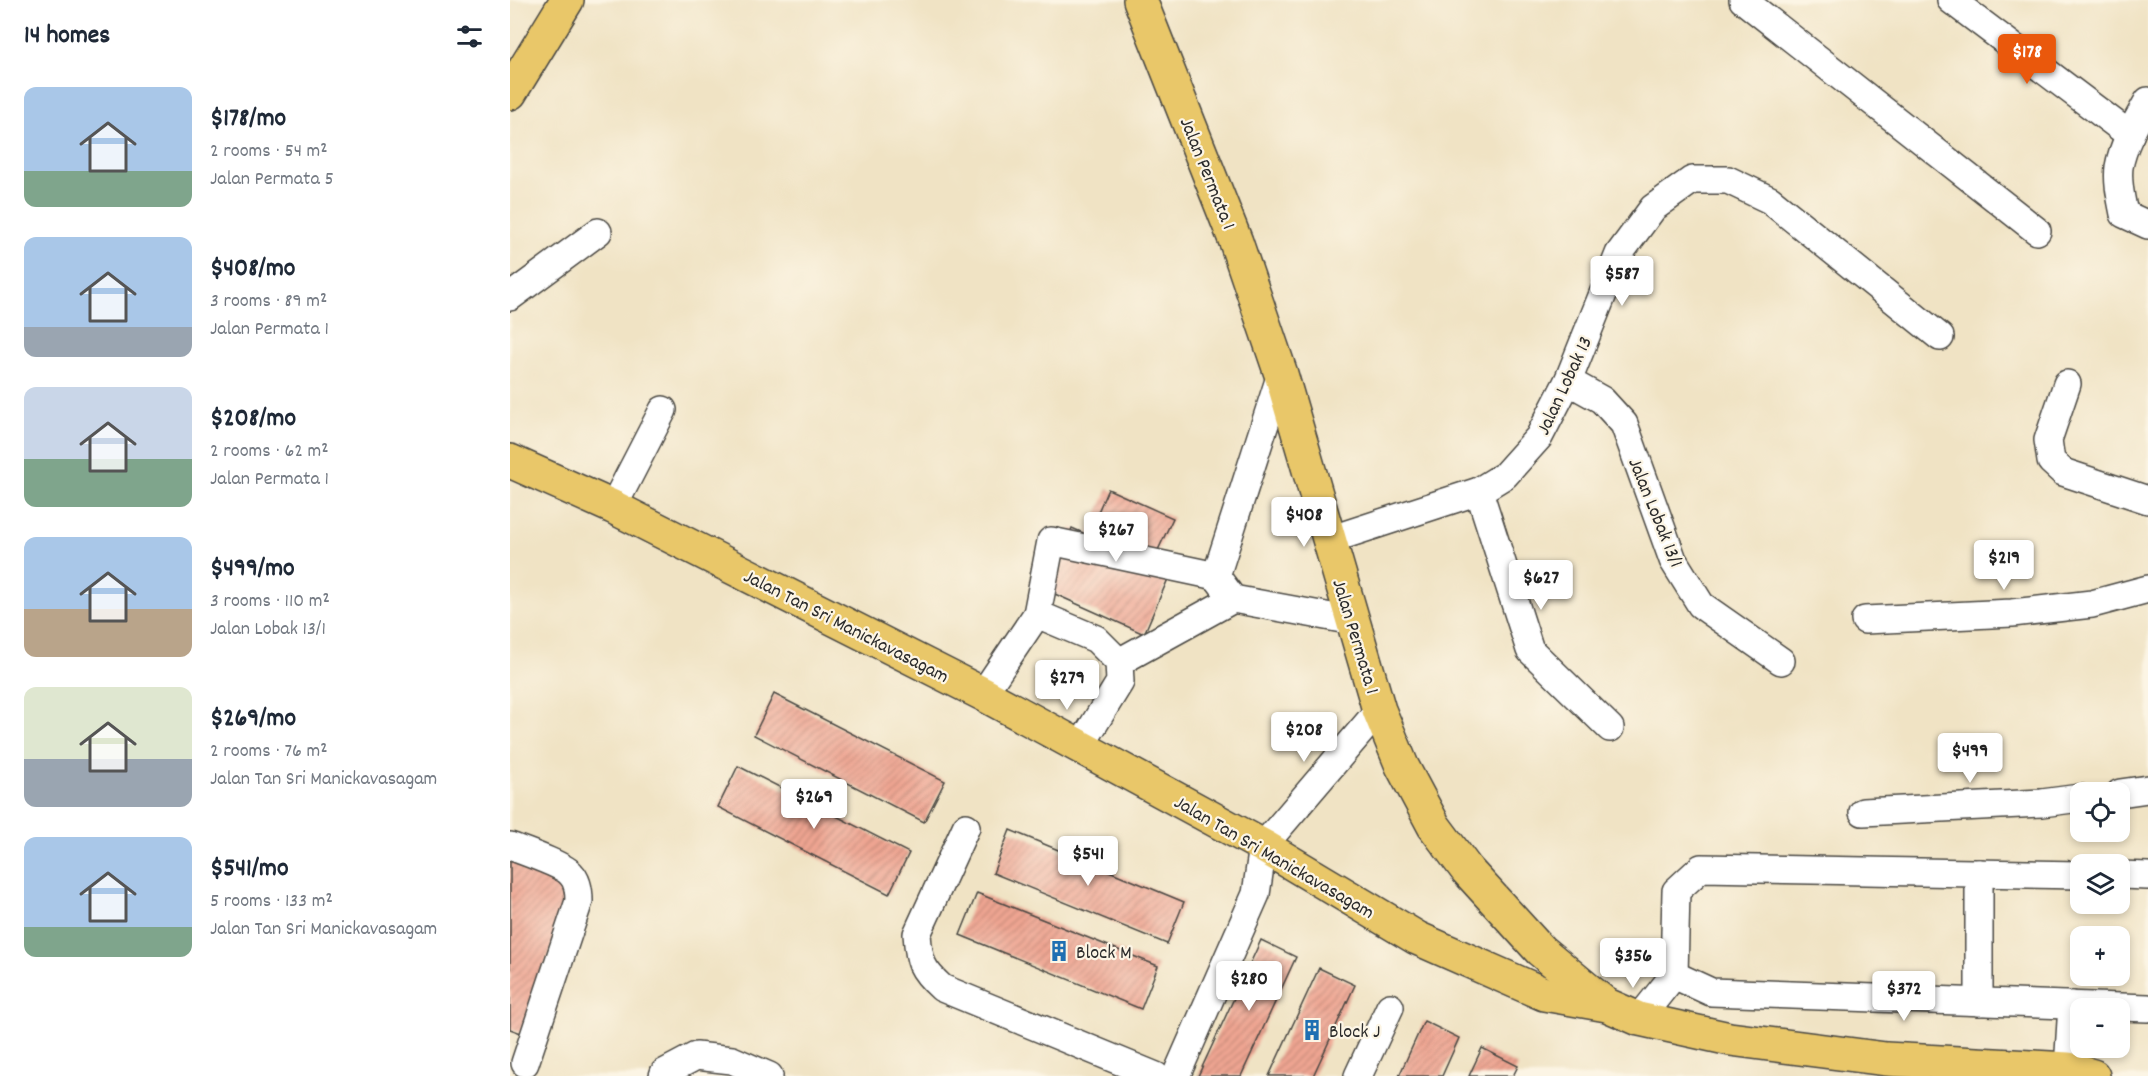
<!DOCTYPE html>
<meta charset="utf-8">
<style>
:root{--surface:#fff;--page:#f6f6f7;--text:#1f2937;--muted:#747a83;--accent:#ea580c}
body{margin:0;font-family:Dekko,sans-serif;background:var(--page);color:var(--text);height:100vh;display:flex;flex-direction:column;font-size:22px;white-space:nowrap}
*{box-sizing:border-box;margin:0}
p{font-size:20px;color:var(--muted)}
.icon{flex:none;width:33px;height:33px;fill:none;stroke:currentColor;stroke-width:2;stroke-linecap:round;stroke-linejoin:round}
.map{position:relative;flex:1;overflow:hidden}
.panel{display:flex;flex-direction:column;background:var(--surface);width:510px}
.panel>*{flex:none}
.fabs{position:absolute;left:1560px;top:782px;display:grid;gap:12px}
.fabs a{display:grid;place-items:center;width:60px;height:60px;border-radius:12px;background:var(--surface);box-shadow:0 3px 9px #0003;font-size:30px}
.price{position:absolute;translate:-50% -51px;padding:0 14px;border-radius:6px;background:#fff;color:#222;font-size:20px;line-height:39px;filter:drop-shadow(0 2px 3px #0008)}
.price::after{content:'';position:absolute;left:50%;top:36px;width:18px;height:14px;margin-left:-9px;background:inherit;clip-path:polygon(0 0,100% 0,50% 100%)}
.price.selected{background:var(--accent);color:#fff}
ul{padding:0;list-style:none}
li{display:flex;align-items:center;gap:18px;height:150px;padding:0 24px}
li span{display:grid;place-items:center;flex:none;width:168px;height:120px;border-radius:12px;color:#555}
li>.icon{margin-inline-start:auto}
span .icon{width:72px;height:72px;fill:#fffc;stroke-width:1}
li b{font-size:26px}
h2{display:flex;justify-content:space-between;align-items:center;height:72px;padding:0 24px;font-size:26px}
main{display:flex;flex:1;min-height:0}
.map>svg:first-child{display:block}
.building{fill:url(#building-hatch)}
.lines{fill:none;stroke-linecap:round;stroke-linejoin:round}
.minor-casing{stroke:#494742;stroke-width:30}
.major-casing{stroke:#494742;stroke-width:36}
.minor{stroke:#fff;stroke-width:27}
.major{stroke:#e9c769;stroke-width:33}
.labels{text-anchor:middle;stroke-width:4.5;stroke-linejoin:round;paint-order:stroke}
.street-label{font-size:20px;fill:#2b2b2b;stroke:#fcf5e5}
.poi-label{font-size:20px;fill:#2b2b2b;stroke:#fcf5e5;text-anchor:start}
</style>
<main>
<section class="panel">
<h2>14 homes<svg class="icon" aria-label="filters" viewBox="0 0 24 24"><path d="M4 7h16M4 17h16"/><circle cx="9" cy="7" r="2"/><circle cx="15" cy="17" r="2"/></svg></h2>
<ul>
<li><span style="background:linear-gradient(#a9c7e8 70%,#7fa58c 0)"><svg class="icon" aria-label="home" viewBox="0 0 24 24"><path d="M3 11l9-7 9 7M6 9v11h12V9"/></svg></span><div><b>$178/mo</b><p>2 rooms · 54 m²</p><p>Jalan Permata 5</p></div></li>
<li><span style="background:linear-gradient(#a9c7e8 75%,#9aa5b1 0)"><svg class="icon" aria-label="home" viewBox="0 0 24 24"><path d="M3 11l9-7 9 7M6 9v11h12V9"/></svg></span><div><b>$408/mo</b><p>3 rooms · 89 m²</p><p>Jalan Permata 1</p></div></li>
<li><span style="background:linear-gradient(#c9d6e8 60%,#7fa58c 0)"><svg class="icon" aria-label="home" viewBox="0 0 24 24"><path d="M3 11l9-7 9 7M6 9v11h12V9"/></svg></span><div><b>$208/mo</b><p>2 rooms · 62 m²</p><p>Jalan Permata 1</p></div></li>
<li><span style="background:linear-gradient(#a9c7e8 60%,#b9a48a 0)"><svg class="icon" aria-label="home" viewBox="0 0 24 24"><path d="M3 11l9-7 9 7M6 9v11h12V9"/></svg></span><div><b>$499/mo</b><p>3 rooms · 110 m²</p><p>Jalan Lobak 13/1</p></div></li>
<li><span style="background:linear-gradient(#dfe7d0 60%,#9aa5b1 0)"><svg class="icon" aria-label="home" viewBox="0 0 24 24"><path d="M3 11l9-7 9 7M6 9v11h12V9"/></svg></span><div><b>$269/mo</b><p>2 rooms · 76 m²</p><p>Jalan Tan Sri Manickavasagam</p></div></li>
<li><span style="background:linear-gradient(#a9c7e8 75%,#7fa58c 0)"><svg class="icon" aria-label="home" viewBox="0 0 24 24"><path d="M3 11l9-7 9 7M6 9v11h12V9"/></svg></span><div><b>$541/mo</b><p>5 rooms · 133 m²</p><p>Jalan Tan Sri Manickavasagam</p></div></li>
</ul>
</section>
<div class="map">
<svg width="1638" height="1076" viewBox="0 0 1638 1076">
<defs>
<pattern id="building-hatch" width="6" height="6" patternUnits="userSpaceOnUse" patternTransform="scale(1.5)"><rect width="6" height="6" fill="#efa592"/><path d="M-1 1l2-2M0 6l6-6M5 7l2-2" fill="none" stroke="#c28777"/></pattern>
</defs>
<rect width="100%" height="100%" fill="#fcf5e5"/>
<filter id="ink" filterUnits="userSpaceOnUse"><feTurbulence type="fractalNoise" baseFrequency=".0167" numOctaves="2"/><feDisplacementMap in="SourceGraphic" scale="12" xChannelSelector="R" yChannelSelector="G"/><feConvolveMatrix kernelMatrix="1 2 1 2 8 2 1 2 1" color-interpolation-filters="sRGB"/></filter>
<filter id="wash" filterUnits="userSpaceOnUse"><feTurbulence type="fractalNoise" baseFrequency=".008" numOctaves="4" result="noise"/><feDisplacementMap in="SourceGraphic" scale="24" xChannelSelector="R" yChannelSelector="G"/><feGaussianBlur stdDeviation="1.35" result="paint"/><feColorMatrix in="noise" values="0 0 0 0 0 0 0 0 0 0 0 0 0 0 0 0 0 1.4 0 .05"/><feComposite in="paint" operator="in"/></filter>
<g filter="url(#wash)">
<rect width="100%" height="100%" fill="#f0e3c4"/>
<g id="blocks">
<g class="building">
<polygon points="598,489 663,518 642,563 661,572 634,634 536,590 562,528 578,535"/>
<polygon points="264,694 435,781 414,822 244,735"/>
<polygon points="228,766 399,853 379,894 208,807"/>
<polygon points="500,830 674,902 657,944 483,873"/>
<polygon points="0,858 64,885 11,1033 0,1029"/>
<polygon points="467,893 648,966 631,1009 450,935"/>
<polygon points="751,940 786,957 731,1076 688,1076"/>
<polygon points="809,968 845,985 803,1076 759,1076"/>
<polygon points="914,1021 949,1038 932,1076 889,1076"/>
<polygon points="972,1048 1008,1066 1003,1076 959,1076"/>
</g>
</g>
</g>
<g filter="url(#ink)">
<use href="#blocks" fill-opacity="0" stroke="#494742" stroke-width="1.5"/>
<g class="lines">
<defs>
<g id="minor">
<polyline points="1233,0 1527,231"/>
<polyline points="1441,0 1620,135"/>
<path d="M1638,101C1627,121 1613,144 1609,167C1607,183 1611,198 1614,214L1638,225"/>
<polyline points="0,297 88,232"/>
<polyline points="771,374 706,576 723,599 843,621"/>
<polyline points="1058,381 1092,400 1114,424 1163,560 1191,605 1271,661"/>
<polyline points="1557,384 1538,440 1541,461 1553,472 1638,500"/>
<polyline points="969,491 1020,650 1100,728"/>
<polyline points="103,507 153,410"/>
<polyline points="819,540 969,491 995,475 1029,437 1058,381 1109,254 1143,208 1182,180 1218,180 1260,200 1430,337"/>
<polyline points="527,614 541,541 706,576"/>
<polyline points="1355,620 1502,613 1582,604 1638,589"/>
<polyline points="609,662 723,599"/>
<polyline points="473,694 527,614 586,639 609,662 610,682 570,747"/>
<polyline points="1610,793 1638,789"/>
<polyline points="1353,812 1532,803 1570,798"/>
<path d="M456,827L407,934C409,962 411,969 432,988L646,1076"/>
<path d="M0,846C13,851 54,865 61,874C68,881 69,891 69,901L15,1063"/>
<polyline points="1469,873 1469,1002"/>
<polyline points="1610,875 1638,876"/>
<polyline points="1164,975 1201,992 1638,1008"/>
<polyline points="1129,1019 1164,975 1166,891 1191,868 1570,875"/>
<polyline points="1558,1069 1562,1005"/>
<polyline points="153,1076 154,1073 186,1056 222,1060 259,1076"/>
<polyline points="666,1076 746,894 753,846 869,710"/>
<polyline points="848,1076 880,1007"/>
</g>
<g id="major">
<polyline points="630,0 726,242 771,374 869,710 892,766 924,826 957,870 1030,950 1095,1004"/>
<polyline points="0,93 57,0"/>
<polyline points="0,461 103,507 473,694 753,846 907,938 1034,994 1097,1005 1129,1019 1220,1039 1376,1059 1558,1069 1583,1076"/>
</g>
</defs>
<use href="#minor" class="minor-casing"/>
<use href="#major" class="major-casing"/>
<use href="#minor" class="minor"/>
<use href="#major" class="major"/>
</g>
</g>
<defs>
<symbol id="building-bare" viewBox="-9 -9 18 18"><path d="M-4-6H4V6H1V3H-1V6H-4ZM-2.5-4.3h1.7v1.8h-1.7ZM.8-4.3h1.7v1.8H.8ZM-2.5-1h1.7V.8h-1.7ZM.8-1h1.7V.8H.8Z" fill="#1f6fb2" stroke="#fcf5e5" stroke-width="2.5" paint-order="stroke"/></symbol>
</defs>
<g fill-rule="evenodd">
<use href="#building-bare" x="534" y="936" width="30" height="30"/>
<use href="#building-bare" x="787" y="1015" width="30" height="30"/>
</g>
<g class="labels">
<g class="street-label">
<text transform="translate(699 173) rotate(68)" y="7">Jalan Permata 1</text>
<text transform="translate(1053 385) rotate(-65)" y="7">Jalan Lobak 13</text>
<text transform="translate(1147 512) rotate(68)" y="7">Jalan Lobak 13/1</text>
<text transform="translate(337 625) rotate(27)" y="7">Jalan Tan Sri Manickavasagam</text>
<text transform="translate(847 636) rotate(73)" y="7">Jalan Permata 1</text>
<text transform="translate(765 856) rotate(30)" y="7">Jalan Tan Sri Manickavasagam</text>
</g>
<g class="poi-label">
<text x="566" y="958">Block M</text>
<text x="819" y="1037">Block J</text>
</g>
</g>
</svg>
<div class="fabs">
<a><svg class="icon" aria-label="locate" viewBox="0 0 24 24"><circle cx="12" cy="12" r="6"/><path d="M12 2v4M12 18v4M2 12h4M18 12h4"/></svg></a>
<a><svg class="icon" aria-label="layers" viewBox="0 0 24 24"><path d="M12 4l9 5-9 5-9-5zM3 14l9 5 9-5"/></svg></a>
<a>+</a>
<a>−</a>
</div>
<b class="price selected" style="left:1517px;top:85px">$178</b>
<b class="price" style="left:1112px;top:307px">$587</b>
<b class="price" style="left:794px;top:548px">$408</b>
<b class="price" style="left:606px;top:563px">$267</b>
<b class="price" style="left:1494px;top:591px">$219</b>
<b class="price" style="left:1031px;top:611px">$627</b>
<b class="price" style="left:557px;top:711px">$279</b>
<b class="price" style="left:794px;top:763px">$208</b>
<b class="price" style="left:1460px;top:784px">$499</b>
<b class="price" style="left:304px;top:830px">$269</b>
<b class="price" style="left:578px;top:887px">$541</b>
<b class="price" style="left:1123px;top:989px">$356</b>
<b class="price" style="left:739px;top:1012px">$280</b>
<b class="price" style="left:1394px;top:1022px">$372</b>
</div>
</main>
